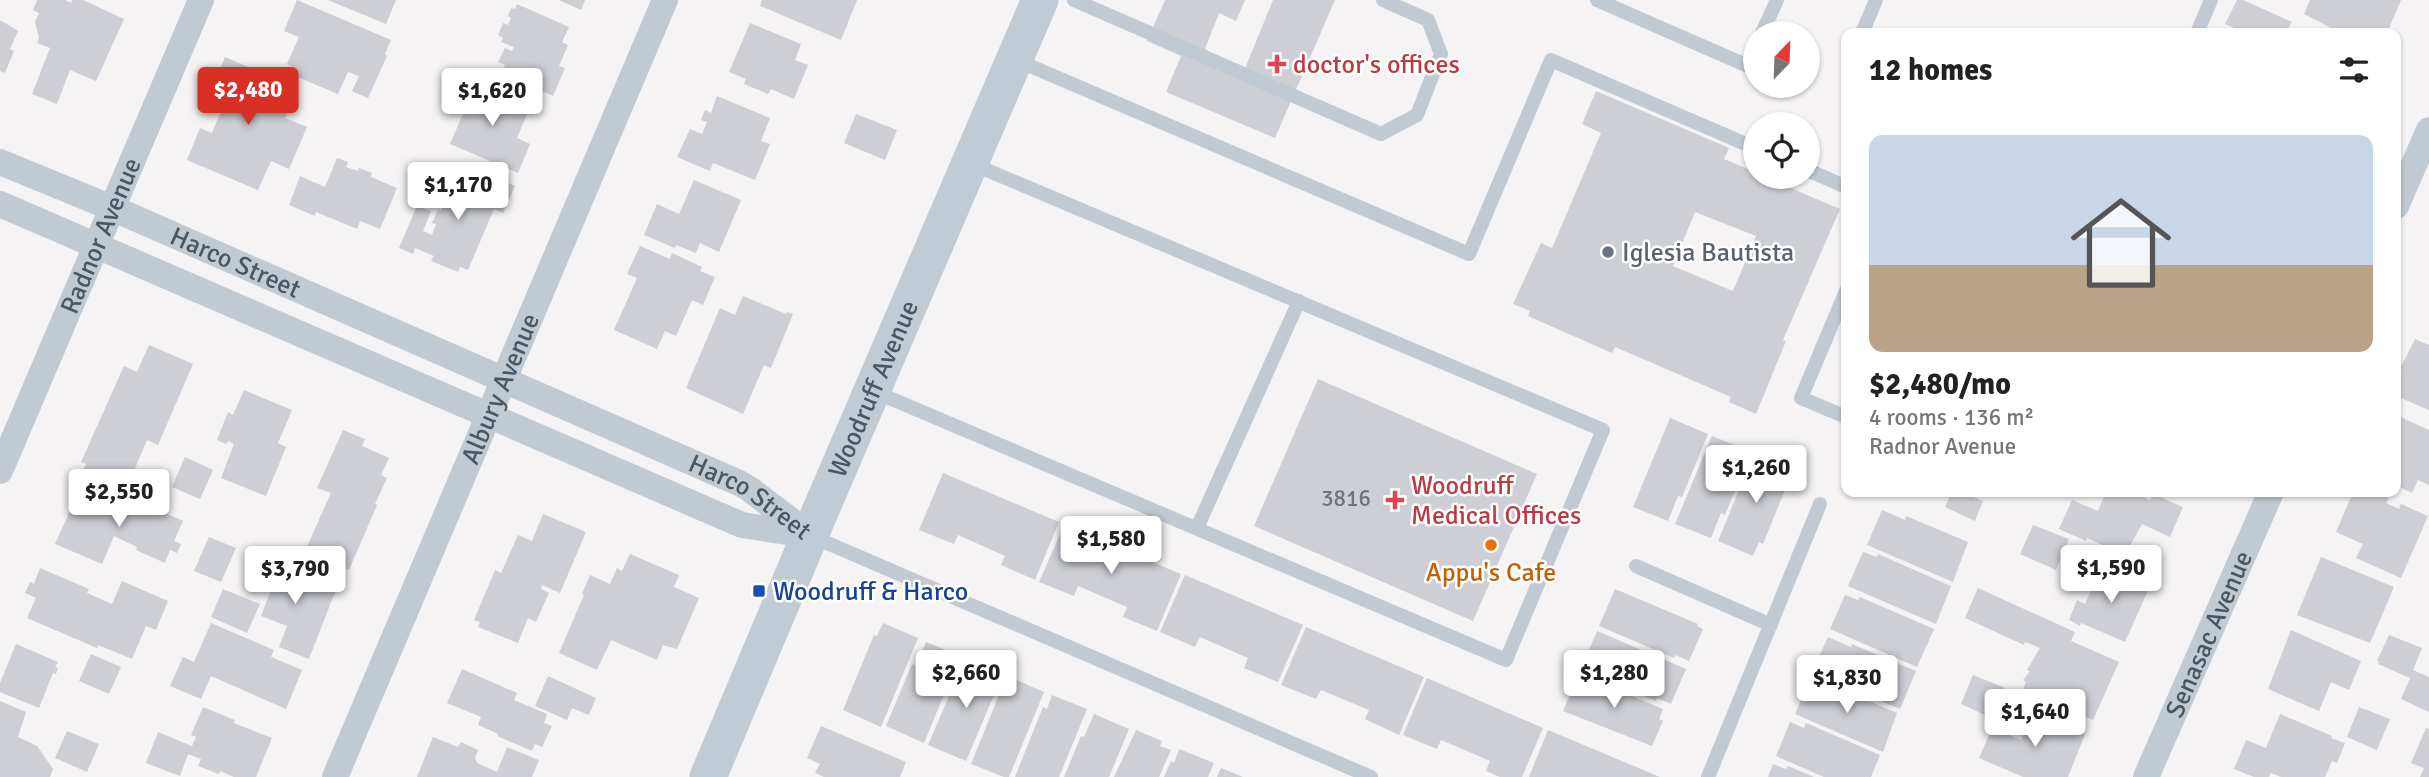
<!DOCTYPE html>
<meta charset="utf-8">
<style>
:root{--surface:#fff;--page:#f6f6f6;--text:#222;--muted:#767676;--line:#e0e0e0;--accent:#d93025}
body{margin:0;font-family:Signika,sans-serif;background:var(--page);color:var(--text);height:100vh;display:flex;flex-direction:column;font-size:26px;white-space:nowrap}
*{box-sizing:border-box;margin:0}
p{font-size:23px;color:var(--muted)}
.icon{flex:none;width:38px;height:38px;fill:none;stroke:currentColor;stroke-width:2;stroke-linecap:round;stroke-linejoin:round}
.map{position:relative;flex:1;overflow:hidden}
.drawer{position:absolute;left:1841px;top:28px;width:560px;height:469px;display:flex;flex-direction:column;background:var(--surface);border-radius:14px;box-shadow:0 2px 5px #0004}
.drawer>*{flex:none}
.needle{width:46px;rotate:23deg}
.controls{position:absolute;left:1743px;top:21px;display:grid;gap:14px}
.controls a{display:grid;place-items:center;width:77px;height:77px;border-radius:50%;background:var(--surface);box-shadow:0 2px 5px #0004;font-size:35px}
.price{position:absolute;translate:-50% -60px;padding:0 16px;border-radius:7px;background:#fff;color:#222;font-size:23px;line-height:46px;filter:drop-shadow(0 2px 4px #0008)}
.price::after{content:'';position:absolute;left:50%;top:42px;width:21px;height:16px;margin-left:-10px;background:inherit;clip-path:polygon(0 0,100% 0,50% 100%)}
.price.active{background:var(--accent);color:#fff}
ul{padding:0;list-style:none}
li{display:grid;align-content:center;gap:14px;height:371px;padding:0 28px}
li+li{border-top:2px solid var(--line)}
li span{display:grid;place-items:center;height:217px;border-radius:14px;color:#555}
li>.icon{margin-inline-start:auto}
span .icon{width:126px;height:126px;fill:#fffc;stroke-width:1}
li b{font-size:30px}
h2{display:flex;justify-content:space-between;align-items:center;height:84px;padding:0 28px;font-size:30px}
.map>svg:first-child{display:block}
.building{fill:#cdcfd5;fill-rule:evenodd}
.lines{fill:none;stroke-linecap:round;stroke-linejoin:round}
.service{stroke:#c1cad2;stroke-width:14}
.minor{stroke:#c1cad2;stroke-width:26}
.secondary{stroke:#c1cbd6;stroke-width:37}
.health-dot{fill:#e0444e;stroke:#fff;stroke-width:2.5}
.worship-dot{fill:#6b7280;stroke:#fff;stroke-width:2.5}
.food-dot{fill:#e8710a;stroke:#fff;stroke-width:2.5}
.transit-dot{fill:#1a4fb4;stroke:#fff;stroke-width:2.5}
.labels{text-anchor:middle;stroke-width:5;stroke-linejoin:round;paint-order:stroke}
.number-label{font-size:23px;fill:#6b747e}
.health-label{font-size:26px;fill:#be3a42;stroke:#fff;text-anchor:start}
.street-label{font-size:26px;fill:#4a5661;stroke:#fff}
.worship-label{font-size:26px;fill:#5b616d;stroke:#fff;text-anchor:start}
.food-label{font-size:26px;fill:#c56008;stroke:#fff}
.transit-label{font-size:26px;fill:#164399;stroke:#fff;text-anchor:start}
</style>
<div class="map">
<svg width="2429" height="777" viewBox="0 0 2429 777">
<rect width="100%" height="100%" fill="#f5f3f3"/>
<g class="building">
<polygon points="37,0 65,0 71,3 72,0 83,0 124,19 96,81 70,70 57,104 32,94 50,48 37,43 39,38 35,22 39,13 33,10"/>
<polygon points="297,0 391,40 385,54 387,56 368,98 352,91 359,76 348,72 338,94 290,74 293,67 287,64 299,37 284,31"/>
<polygon points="328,0 396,0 386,24"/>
<polygon points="559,0 585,0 581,10"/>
<polygon points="762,0 857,0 841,40 760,6"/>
<polygon points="1165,0 1245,0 1236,21 1219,13 1203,54 1244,71 1273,0 1335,0 1275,138 1166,92 1181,56 1147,41"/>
<polygon points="2237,0 2243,0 2292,22 2286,33 2246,33 2225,24"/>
<polygon points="2310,0 2401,0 2387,33 2341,33 2304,14"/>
<polygon points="517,4 569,27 562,42 568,45 559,66 565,68 553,96 520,81 522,77 503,69 505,65 498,62 505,48 512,51 514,47 501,42 503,38 498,35 503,23 508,25 511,18 508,16 511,8 515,9"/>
<polygon points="0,20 18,31 10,49 14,51 5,73 0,71"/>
<polygon points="750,23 801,44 795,60 808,65 794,99 771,89 768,94 744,84 746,79 729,72"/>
<polygon points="225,57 255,70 254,74 296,92 285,118 307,127 289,169 271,161 258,190 187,160 200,128 212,133 226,99 211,93"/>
<polygon points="478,79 502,89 499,97 529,109 517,138 530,144 518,173 450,144"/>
<path d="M1596,91L1729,148L1724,159L1755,172V177H1765L1840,209L1783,340L1786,341L1756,414L1729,402L1731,397L1615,347L1612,353L1528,316L1530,311L1513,304L1541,243L1552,248L1601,133L1582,124ZM1695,212L1756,236L1733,291L1673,266Z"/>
<polygon points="717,96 770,118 761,141 770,144 755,180 713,163 710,171 677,157 690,129 702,134 707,122 701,120 705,110 711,113"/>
<polygon points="856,114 897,130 885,160 844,143"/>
<polygon points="337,158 348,162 346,167 358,171 359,168 372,173 371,177 397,188 380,229 360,221 357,229 316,212 315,216 289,205 300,176 325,187"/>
<polygon points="482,171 515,186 503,213 494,209 468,270 460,267 458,272 431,261 434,256 415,248 413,254 399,248 417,206 431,211 423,231 432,235 436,224 432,223 438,210 441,211 447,198 443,196 446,188 473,197 474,194 465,190 472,175 479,178"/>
<polygon points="694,180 741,200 719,252 700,243 696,253 676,245 675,248 644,235 657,204 679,214"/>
<polygon points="640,246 670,259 672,253 702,267 700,271 715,277 703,305 692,300 676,336 665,331 657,349 614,330 637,278 627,274"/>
<polygon points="743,296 786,314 787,312 793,314 771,368 764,365 743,414 686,388 720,308 735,315"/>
<polygon points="2415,339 2429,345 2429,410 2396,396 2396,385 2402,370 2400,369"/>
<polygon points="149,345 193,364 158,445 147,440 125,492 82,473 86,464 81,462 124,366 137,372"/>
<polygon points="1318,379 1537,474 1473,621 1254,526"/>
<polygon points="244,390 292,410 278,443 286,447 266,496 221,478 234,444 228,441 226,444 217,440 228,412 233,415"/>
<polygon points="2396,415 2429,430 2429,485 2418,480 2412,493 2396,485"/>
<polygon points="1670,418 1708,434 1682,497 1678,496 1668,521 1633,507"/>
<polygon points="343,430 365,439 362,446 389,458 381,475 387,478 375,504 377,505 349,570 305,551 331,493 317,488"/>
<polygon points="1712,436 1751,452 1725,515 1721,513 1711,538 1675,524"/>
<polygon points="1754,454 1793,470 1763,544 1759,542 1753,556 1718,541"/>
<polygon points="185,457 213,470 200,499 172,487"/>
<polygon points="943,473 1059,522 1035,580 1001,565 1005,556 958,535 954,544 919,530"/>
<polygon points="1952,492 1961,492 1983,501 1975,521 1945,507"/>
<polygon points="2106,492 2131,492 2150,500 2153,494 2183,507 2170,537 2142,524 2125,555 2087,538 2086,541 2059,529 2072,500 2098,511"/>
<polygon points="2353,492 2375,492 2389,498 2386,503 2399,509 2401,504 2428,516 2401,578 2356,558 2363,544 2336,532"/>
<polygon points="121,494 183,521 174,541 181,544 177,553 170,550 165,563 136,550 137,547 114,536 102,564 55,544 77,495 113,511"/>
<polygon points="1882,510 1905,520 1906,516 1968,542 1953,582 1867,545"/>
<polygon points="543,514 586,532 560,593 542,585 541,589 549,593 536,622 528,618 518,643 478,627 480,622 474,620 495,570 501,573 518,535 532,541"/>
<polygon points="1064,525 1181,574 1157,631 1123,617 1127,607 1078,586 1074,596 1039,582"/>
<polygon points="2033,525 2069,539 2056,570 2020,554"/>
<polygon points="209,537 236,548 221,582 194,571"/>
<polygon points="1863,552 1877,557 1878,554 1951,586 1936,624 1848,586"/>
<polygon points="630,554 679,575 674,587 699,598 677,649 663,645 657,660 611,640 597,670 559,653 584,595 582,594 590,575 610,584 617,568 622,571"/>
<polygon points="266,557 297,570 295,576 335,592 309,659 279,647 287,626 261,616 272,587 264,583 262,587 255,584"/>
<polygon points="2321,557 2394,587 2370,643 2297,615"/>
<polygon points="2101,567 2149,588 2125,642 2081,623 2080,626 2069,620 2077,600 2085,604"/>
<polygon points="40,568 89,589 87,593 112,604 122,581 168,601 156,630 146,626 132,659 98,645 97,648 27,618 36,598 25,593 30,582 34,584"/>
<polygon points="1185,575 1303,625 1278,682 1244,668 1248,658 1200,637 1195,647 1160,632"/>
<polygon points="1978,588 2075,632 2071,641 2119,662 2093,720 2023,689 2026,682 2023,680 2030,671 2027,670 2040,648 2025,642 2024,645 1965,618"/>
<polygon points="223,589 260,604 247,633 211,617"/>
<polygon points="1615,589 1698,624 1697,626 1703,629 1689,661 1675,655 1674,658 1599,626"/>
<polygon points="1845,595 1858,600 1860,597 1934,629 1917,667 1830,629"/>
<polygon points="211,623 274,650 271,657 302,670 286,709 211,676 201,699 170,686 183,657 194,662"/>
<polygon points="883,623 918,638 881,727 843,710 874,635 877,636"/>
<polygon points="1306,627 1424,677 1399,735 1365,719 1369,710 1321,690 1316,699 1281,685"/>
<polygon points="2291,630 2361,661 2349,690 2331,682 2319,711 2268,689"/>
<polygon points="1597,631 1686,669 1671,704 1657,698 1656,701 1581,670"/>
<polygon points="2389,635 2422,648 2413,670 2429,677 2429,712 2401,699 2410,678 2378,664 2379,661 2377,661"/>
<polygon points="1828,637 1851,647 1852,644 1916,671 1900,709 1812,672"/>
<polygon points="926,642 960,656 924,743 886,726 912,664 916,666"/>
<polygon points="16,644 58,662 55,667 58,668 56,674 53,673 39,708 0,692 0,683"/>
<polygon points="91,654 121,667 109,694 79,681"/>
<polygon points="968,659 1003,674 966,761 928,745 955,682 958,683"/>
<polygon points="462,669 517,693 514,700 547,714 544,723 552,726 542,747 535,744 532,751 497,736 498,734 478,725 481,717 447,703"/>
<polygon points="1579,674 1663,709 1659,719 1663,721 1652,746 1563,711"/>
<polygon points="1973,675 2005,688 1992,718 1961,704"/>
<polygon points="548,676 596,698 589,715 572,708 567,720 535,706"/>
<polygon points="1010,677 1044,692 1009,777 1004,777 971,764 1001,690 1004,691"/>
<polygon points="1427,678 1543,728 1522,777 1500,777 1486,771 1490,761 1441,740 1437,749 1403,735"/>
<polygon points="1810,679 1833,689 1834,686 1897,713 1883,752 1795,714"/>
<polygon points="1052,695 1087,709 1059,777 1015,777 1043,707 1047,709"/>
<polygon points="0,701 26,712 18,737 37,746 53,769 50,777 0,777"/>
<polygon points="203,707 235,720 234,723 272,738 256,777 234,777 220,771 219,774 198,766 201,759 188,754 180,776 146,763 158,732 192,746 196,737 191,735"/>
<polygon points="2359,707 2390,719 2377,750 2347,737"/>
<polygon points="2033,713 2085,734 2068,777 2023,777 1979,758 1992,728 2021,740"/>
<polygon points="1094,714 1129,729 1109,777 1064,777 1081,736 1084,737"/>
<polygon points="2280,714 2332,736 2331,738 2345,743 2337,763 2332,761 2325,777 2281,777 2271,773 2269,777 2254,777 2234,769 2246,740 2266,748"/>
<polygon points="1790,722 1804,728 1806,723 1880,755 1871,777 1824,777 1776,756"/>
<polygon points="821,726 906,762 900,777 824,777 815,773 820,764 807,758"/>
<polygon points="2426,728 2429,729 2429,777 2420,777 2424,768 2411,763"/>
<polygon points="1136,730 1162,741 1160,746 1171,750 1159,777 1114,777"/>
<polygon points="1548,730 1660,777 1529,777"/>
<polygon points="67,731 99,744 87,772 55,758"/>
<polygon points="433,737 458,747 461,742 478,750 475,758 477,763 497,772 507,747 539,760 532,777 417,777"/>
<polygon points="1179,749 1214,763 1208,777 1164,777 1171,761 1174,763"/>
<polygon points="1773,764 1786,769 1788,766 1814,777 1768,777"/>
<polygon points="1221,768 1243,777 1217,777"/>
</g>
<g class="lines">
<g class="service">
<polyline points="1074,0 1381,134 1417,115 1441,54 1428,20 1383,0"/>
<polyline points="1597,0 1748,66 1755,49"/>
<polyline points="1762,33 1777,0"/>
<polyline points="1862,33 1876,0"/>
<polyline points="2197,33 2211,0"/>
<polyline points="1016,60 1469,254 1551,60 1755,148"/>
<polyline points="1808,170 1846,187"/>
<polyline points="1846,291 1801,398 1846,417"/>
<polyline points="873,391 1506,660 1603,430 970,163"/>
<polyline points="1197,528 1299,301"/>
<polyline points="811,536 1371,777"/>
<polyline points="1636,566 1771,625"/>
<polyline points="1708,777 1820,504"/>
</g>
<g class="minor">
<path id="s1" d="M0,162L112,208L739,483L748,488L810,535"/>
<polyline points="0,204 742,525 806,535"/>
<polyline points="2396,206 2429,130"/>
<path id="s2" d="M0,471L201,0"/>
<path id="s3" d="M335,777L665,0"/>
<path id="s4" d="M2146,777L2271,492"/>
</g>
<path class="secondary" id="s5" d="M708,777L810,535L1040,0"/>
</g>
<g class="health-dot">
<path d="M1273.5 53.5h7v7h7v7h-7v7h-7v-7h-7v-7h7z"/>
<path d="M1391.5 489.5h7v7h7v7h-7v7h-7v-7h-7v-7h7z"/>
</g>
<circle class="worship-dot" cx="1608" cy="252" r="7"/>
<circle class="food-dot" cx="1491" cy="545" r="7"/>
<rect class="transit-dot" x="752" y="584" width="14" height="14" rx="3.5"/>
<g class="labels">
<g class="number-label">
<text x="1346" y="506">3816</text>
</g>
<g class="health-label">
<text x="1293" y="73">doctor's offices</text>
<text x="1411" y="494">Woodruff<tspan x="1411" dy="30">Medical Offices</tspan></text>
</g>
<g class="street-label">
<text dy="9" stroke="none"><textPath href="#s2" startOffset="256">Radnor Avenue</textPath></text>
<text dy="9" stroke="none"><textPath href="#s1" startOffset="256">Harco Street</textPath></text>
<text dy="9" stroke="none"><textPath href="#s3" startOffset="422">Albury Avenue</textPath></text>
<text dy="9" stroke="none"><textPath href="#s5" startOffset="422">Woodruff Avenue</textPath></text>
<text dy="9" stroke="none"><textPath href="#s1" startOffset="822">Harco Street</textPath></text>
<text dy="9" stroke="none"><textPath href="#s4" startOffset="156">Senasac Avenue</textPath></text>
</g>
<g class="worship-label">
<text x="1622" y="261">Iglesia Bautista</text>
</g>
<g class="food-label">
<text x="1491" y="581">Appu's Cafe</text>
</g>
<g class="transit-label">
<text x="773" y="600">Woodruff &amp; Harco</text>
</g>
</g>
</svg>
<div class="controls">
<a><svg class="needle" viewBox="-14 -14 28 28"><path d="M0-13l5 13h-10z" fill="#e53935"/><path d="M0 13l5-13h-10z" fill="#767676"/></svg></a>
<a><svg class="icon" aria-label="locate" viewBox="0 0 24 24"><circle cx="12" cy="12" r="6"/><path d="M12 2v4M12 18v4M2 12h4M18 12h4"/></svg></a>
</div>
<b class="price active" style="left:248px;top:127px">$2,480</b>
<b class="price" style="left:492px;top:128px">$1,620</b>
<b class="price" style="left:458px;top:222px">$1,170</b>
<b class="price" style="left:1756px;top:505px">$1,260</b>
<b class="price" style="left:119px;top:529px">$2,550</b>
<b class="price" style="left:1111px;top:576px">$1,580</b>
<b class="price" style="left:2111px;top:605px">$1,590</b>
<b class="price" style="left:295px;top:606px">$3,790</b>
<b class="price" style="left:966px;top:710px">$2,660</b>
<b class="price" style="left:1614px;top:710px">$1,280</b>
<b class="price" style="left:1847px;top:715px">$1,830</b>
<b class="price" style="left:2035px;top:749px">$1,640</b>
<section class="drawer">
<h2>12 homes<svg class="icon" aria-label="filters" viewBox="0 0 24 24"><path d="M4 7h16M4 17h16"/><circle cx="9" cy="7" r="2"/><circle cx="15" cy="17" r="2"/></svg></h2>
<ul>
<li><span style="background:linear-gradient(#c9d6e8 60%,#b9a48a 0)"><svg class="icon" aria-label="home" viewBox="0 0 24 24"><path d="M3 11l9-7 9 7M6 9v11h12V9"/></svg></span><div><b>$2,480/mo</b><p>4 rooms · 136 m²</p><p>Radnor Avenue</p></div></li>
</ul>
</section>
</div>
